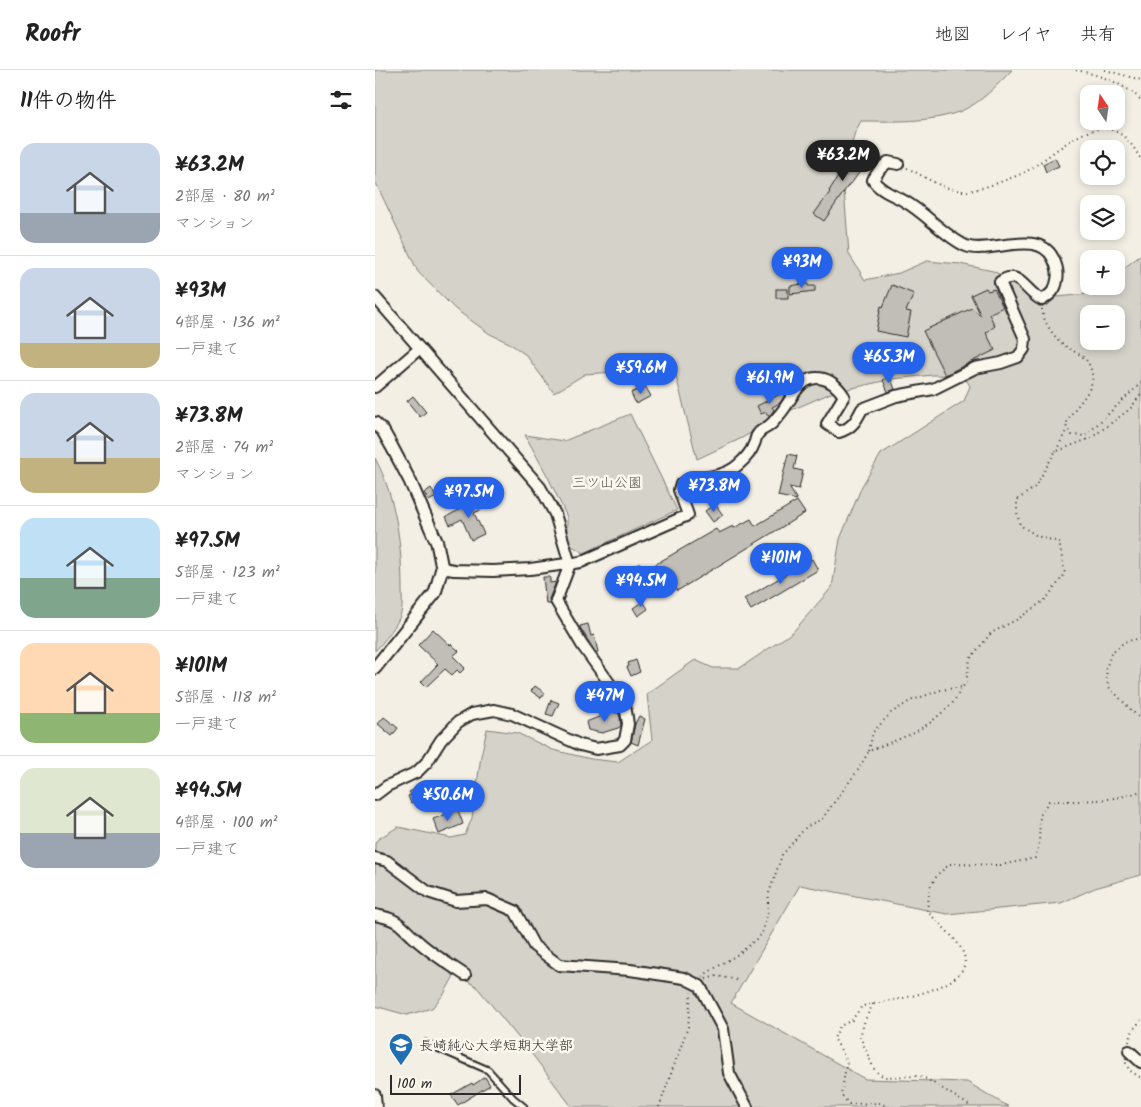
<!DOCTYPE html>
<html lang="ja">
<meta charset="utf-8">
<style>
:root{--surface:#fff;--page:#f6f6f6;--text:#222;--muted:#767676;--line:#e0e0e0;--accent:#2563eb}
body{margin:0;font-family:Kalam,"Klee One",sans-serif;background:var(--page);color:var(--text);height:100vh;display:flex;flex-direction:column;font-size:19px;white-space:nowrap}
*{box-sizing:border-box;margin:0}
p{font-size:16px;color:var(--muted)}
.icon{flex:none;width:28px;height:28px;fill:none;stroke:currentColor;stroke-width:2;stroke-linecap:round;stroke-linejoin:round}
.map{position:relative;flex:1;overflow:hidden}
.details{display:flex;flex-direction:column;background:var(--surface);width:375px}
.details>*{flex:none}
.needle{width:32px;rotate:347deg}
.tools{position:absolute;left:705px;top:15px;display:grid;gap:10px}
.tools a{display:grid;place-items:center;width:45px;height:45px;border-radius:10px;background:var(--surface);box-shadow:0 2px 8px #0003;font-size:25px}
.scale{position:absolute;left:15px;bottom:12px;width:131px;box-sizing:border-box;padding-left:5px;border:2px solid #2b2b2b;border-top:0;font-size:14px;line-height:18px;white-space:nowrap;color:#2b2b2b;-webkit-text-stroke:4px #fbf7ec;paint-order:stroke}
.price{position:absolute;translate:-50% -42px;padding:0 11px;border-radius:18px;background:var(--accent);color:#fff;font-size:16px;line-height:32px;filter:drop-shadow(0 1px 2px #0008)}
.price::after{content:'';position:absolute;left:50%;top:30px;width:15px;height:11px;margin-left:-8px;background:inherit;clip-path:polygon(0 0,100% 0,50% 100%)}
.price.active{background:#222;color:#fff}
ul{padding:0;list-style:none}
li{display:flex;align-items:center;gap:15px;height:125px;padding:0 20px}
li+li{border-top:1px solid var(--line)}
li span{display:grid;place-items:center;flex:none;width:140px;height:100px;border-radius:15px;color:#555}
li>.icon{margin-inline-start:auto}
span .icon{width:60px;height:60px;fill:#fffc;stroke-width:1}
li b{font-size:21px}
h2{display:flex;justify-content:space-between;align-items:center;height:60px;padding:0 20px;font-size:21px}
header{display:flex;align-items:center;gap:30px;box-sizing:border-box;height:70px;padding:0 25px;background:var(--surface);border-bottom:1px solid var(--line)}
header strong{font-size:24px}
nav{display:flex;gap:28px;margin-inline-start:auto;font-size:18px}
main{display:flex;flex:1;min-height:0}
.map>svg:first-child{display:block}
.green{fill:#d5d2c9;stroke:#807e7a;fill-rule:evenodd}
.building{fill:#c0beb6;stroke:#2b2b2b}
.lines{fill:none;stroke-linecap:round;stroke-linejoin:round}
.service-casing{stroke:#2b2b2b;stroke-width:9}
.minor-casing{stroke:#2b2b2b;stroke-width:14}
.tertiary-casing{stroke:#2b2b2b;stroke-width:15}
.path{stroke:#2b2b2b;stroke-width:2;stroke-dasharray:1 4;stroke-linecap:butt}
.service{stroke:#fbf7ec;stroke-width:5}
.minor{stroke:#fbf7ec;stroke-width:10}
.tertiary{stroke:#fbf7ec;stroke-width:11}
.labels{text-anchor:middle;stroke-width:5;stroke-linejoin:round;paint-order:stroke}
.park-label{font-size:14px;fill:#565552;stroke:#fbf7ec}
.poi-label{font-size:14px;fill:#2b2b2b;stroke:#fbf7ec;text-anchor:start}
</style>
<header>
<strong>Roofr</strong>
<nav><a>地図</a><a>レイヤ</a><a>共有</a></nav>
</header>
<main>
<section class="details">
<h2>11件の物件<svg class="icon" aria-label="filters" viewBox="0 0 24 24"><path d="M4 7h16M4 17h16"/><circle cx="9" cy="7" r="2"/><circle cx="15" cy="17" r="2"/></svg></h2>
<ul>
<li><span style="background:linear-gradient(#c9d6e8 70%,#9aa5b1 0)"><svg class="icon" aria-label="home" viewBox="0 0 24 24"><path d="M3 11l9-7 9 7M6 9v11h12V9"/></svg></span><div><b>¥63.2M</b><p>2部屋 · 80 m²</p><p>マンション</p></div></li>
<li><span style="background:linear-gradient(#c9d6e8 75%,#c2b280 0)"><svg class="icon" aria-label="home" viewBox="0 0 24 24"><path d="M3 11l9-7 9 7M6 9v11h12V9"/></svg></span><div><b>¥93M</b><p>4部屋 · 136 m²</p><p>一戸建て</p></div></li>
<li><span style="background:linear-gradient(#c9d6e8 65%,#c2b280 0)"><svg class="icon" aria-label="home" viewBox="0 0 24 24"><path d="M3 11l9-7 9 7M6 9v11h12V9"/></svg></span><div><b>¥73.8M</b><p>2部屋 · 74 m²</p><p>マンション</p></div></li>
<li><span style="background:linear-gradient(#bfe0f5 60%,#7fa58c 0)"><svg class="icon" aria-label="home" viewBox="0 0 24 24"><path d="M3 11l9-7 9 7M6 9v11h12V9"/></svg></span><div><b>¥97.5M</b><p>5部屋 · 123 m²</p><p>一戸建て</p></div></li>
<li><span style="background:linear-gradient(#ffd9b3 70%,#8fb573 0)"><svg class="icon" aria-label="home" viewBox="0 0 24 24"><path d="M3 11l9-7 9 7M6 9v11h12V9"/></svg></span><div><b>¥101M</b><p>5部屋 · 118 m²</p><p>一戸建て</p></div></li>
<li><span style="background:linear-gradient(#dfe7d0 65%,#9aa5b1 0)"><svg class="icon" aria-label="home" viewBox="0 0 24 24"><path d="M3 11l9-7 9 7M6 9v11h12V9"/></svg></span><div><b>¥94.5M</b><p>4部屋 · 100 m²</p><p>一戸建て</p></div></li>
</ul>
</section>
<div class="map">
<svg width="766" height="1037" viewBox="0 0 766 1037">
<rect width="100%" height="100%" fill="#f3efe4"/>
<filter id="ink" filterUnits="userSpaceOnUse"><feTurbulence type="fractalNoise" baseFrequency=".02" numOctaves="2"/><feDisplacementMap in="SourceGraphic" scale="10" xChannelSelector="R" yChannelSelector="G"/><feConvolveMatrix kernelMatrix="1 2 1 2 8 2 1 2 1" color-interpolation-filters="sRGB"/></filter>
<g filter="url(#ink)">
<g class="green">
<path d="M0,0H637C622,15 606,33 586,41C555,53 519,51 486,51L480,62L474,84L469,119L474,184L490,210L524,203L552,191L585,194L618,201L657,220L683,227L712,224L723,216H741V204L766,185V805L720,818L686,833L572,844L425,815L356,933L490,1009L592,1012L634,1037H197L160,988L101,916L80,904L69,924L57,938L32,945L0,936V773L3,769L23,757L76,768L90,765L97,748L106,686L112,659L142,663L178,680L216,689L243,692L277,670L272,624L320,590L338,598H365L418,562L457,517L465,469L487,416L506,384L589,331L595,316L589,306L558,305L517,309L456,323L412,342L367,368L322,389L299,298L210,304L179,323L151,285L134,273L115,264L80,239L43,202L0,111ZM714,244H741V271H714Z"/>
<polygon points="255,344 302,440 209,483 192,473 192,447 173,407 150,365 189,371"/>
<path d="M0,388C21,427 27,476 27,520C27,527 28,536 26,543C24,553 7,574 0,581Z"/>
</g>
<g class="building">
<polygon points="483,77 496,86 476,114 475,113 449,151 439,144 455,122 454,121 464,105 463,104"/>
<polygon points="680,88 684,96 671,102 668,94"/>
<polygon points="433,213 433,216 440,216 440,221 415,224 415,216"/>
<polygon points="517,215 539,224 531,241 536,242 531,267 501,261 506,236 508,237"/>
<polygon points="611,218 613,221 619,219 628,237 614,244 620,256 611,263 620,280 570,305 548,261 597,238 606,246 596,225"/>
<rect x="401" y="219" width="12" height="9"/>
<polygon points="515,307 520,319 513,322 508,310"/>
<polygon points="270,316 276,326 261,334 256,323"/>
<polygon points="407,323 408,325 411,323 405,333 397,337 399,340 395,345 393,346 391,342 386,344 382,336"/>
<polygon points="38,326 51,342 45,347 32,331"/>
<polygon points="413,384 422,386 419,399 428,401 424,419 414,417 422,430 403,426"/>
<polygon points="56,418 61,427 54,431 49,423"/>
<polygon points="100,431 104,431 108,439 99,443 109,464 96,470 87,449 75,455 71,447"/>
<polygon points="422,431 430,443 302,521 296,512 293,514 286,502 271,513 267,508 260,511 253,500 265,493 267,497 274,498 341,459 344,463 358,456 359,458 376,449 380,456"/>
<polygon points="340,434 348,445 338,452 330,441"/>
<polygon points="437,489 443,500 376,540 369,529"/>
<polygon points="168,507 175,507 175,513 181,512 174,529 175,534 171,534"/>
<polygon points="268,531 273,539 263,546 258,538"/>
<polygon points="213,554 216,566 219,565 223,582 221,583 206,559 205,556"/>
<polygon points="58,559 75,575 76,574 84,581 78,586 90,598 85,603 82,600 77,605 70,599 51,617 46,612 63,594 43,575"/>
<polygon points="261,590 265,602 256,606 252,597 254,596 253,593"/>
<polygon points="160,616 170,623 166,628 156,621"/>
<polygon points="176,630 184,633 178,646 171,644"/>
<polygon points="239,641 240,643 243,642 245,647 246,656 243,658 227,663 213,660 211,652"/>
<polygon points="264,646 270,649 263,675 256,672 260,654"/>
<polygon points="9,647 23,658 17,666 3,654"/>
<polygon points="49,715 50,719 53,718 56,724 36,733 33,726 36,725 34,722"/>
<polygon points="83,740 88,754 64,764 58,749"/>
<polygon points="110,1007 115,1015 83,1035 76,1025 97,1013 98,1015"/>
</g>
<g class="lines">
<defs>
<polyline id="service" points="51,973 113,1000 138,1028 149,1037"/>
<g id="minor">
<polyline points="0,227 165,417 180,444 195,494 181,531 207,575 250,635 253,654 250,670 245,675 221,679 205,675 137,644 119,640 97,644 83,652 66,670 52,692 42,702 12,716 0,725"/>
<polyline points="0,317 44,279"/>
<path d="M67,498L79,500L118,501L155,499L206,492L313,445L304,420L306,414C325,406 347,409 363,395C370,389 376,383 379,374C381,371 380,367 383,364C386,359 391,359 395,355C399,352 402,347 405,344C411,337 415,329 420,322C435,300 456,306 469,326L452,354L464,362C477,358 481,351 487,339L521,326L558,319L600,298L626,293L643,287L649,279L650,269L625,212C644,198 650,222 667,230C675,225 681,220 682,210C684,202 681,194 678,188C663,158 614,185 591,176C569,166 551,143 529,131C519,125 505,121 498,110L505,99L513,92L523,94"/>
<polyline points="0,788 12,791 53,822 81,831 112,829 140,841 159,876 184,895 255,900 309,908 325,916 348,959 354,1003 372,1037"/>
<path d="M0,845C28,850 25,857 45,873C59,885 75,895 90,905"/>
<polyline points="754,981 766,992"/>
<polyline points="0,1025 1,1037"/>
</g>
<polyline id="tertiary" points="0,353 8,361 17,377 35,411 62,473 67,498 60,523 0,598"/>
</defs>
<use href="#service" class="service-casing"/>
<use href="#minor" class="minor-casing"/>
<use href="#tertiary" class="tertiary-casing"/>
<g class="path">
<path d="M701,0C724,5 749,13 766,30"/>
<polyline points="730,0 766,10"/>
<path d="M532,98C551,107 571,122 592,121C602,121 641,107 650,102C673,90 709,51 737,60C752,65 758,77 766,89"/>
<path d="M667,239C668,252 679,267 689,275C702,285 714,285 717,304C721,325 687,344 692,359C693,361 696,363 697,365L710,366L766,313"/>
<polyline points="681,381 692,359"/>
<polyline points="766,568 749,572 736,584 731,599 733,616 766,650"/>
<polyline points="494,681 498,662 516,643 535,631 566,620 587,617"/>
<polyline points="328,907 332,903 365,883 387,864 392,845 394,823 407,785 431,757 447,749 483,700 494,681 539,663 556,652 577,634 591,612 595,589 616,563 643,549 671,529 690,504 684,472 662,466 645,455 642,443 642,430 660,417 680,382 716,368 755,339 766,324"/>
<polyline points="331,909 342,906 363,910"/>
<polyline points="498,934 490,950 485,967 500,1001 509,1007 542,1006 552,1009 597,1037"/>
<polyline points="754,972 758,960 766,950"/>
<polyline points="751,988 750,991 754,1000 766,1008"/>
<polyline points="284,1037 313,957 316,922"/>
<path d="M514,1037L505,1033L474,1034L466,1025L472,991L459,968L465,956L477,950L487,936C508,932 600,920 589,885C585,871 562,852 552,841L555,817L563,804L575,794L626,795L660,788L664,775L665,745L674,731C705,731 737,732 766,721"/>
</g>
<use href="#service" class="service"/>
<use href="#minor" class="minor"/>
<use href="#tertiary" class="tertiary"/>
</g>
</g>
<defs>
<symbol id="university-pin" viewBox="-11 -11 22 30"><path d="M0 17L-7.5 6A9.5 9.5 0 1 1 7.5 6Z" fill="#1f6fb2" stroke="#fbf7ec"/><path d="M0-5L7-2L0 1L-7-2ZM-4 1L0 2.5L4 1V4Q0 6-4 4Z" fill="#fff"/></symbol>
</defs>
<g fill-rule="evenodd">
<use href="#university-pin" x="12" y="961" width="28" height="38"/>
</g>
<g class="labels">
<g class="park-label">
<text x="232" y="417">三ツ山公園</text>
</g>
<g class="poi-label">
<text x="44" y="980">長崎純心大学短期大学部</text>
</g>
</g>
</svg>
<div class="tools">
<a><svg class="needle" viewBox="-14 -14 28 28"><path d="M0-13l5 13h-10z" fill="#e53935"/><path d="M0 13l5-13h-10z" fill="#767676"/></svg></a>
<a><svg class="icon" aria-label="locate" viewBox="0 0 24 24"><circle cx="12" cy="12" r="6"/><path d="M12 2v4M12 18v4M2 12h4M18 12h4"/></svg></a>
<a><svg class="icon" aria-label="layers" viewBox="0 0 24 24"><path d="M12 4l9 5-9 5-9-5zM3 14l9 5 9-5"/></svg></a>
<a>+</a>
<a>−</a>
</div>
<div class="scale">100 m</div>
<b class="price active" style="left:468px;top:112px">¥63.2M</b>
<b class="price" style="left:427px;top:219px">¥93M</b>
<b class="price" style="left:514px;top:314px">¥65.3M</b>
<b class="price" style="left:266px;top:325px">¥59.6M</b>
<b class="price" style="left:395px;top:335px">¥61.9M</b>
<b class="price" style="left:339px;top:443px">¥73.8M</b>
<b class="price" style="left:94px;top:449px">¥97.5M</b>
<b class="price" style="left:406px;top:515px">¥101M</b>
<b class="price" style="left:266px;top:538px">¥94.5M</b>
<b class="price" style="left:230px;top:653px">¥47M</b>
<b class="price" style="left:73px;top:752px">¥50.6M</b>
</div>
</main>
